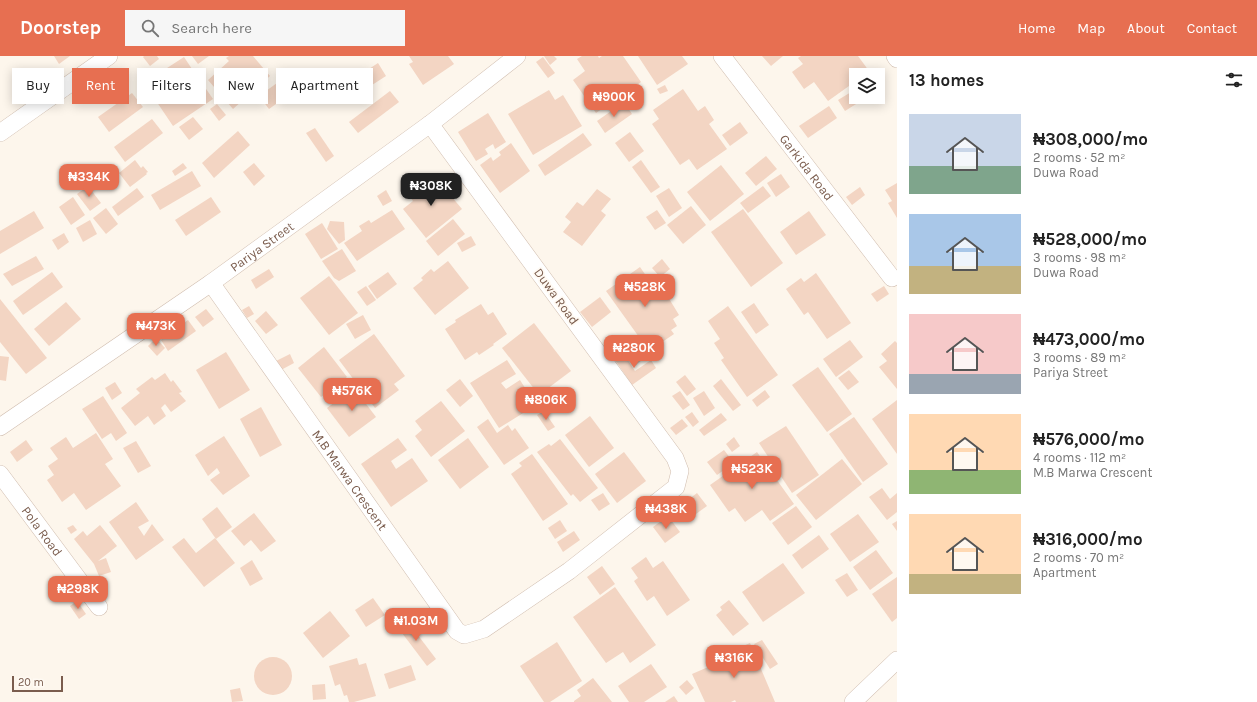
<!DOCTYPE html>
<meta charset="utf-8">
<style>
:root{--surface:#fff;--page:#f6f6f6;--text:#222;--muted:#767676;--accent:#e76f51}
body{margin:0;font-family:Karla,sans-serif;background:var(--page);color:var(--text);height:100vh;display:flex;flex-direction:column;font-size:15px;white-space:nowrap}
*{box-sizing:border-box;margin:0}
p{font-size:13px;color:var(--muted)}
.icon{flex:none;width:22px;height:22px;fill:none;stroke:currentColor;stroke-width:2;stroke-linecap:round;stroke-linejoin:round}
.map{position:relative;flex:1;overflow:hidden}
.panel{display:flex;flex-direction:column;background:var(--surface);width:360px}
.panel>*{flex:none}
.hud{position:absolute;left:12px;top:12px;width:380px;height:36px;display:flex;gap:8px}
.tools{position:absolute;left:849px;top:12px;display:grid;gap:8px}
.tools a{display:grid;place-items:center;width:36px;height:36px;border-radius:0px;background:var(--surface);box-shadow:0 2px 10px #0003;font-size:20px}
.scale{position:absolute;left:12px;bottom:10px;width:51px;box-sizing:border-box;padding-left:4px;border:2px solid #7a5c4d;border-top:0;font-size:11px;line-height:14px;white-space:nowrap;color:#7a5c4d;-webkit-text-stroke:3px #fffaf3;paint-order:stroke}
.price{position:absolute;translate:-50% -34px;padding:0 9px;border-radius:8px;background:var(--accent);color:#fff;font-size:13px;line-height:26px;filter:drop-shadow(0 1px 2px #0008)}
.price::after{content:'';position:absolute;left:50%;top:24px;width:12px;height:9px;margin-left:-6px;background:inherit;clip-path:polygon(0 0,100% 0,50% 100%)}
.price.active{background:#222;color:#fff}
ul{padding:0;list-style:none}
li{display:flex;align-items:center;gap:12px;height:100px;padding:0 12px}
li span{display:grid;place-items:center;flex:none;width:112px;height:80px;border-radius:0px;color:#555}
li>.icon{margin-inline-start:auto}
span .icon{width:48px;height:48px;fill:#fffc;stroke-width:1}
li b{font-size:17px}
h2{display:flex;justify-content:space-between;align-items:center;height:48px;padding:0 12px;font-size:17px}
.pill{padding:0 14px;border-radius:0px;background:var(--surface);box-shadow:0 2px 10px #0003;font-size:14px;line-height:36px}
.pill.active{background:var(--accent);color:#fff}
header{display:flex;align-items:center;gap:24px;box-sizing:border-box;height:56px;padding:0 20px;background:var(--accent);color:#fff}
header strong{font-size:19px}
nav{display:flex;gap:22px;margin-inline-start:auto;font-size:14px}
.search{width:280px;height:36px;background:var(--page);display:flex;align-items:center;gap:10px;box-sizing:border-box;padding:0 14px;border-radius:0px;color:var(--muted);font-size:15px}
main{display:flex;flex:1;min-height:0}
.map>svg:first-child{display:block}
.building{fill:#f3d5c3}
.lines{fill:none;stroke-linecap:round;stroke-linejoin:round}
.street-casing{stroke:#d1beb0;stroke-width:18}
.street{stroke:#fff;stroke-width:17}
.labels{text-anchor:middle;stroke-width:3.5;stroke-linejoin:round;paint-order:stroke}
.street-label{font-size:13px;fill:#7a5c4d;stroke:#fffaf3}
</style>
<header>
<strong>Doorstep</strong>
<div class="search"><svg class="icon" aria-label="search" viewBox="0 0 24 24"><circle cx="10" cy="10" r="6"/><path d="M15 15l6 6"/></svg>Search here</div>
<nav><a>Home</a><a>Map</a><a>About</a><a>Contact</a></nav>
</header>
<main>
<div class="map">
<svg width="897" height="646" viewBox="0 0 897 646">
<rect width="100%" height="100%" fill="#fdf6ec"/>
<g class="building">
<polygon points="54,0 70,0 59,8"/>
<polygon points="144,0 157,0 159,3 150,10 143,1"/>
<polygon points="192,0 209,0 198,8"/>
<polygon points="229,0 253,0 270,20 233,53 208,24 229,5 226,2"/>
<polygon points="409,0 448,0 454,8 423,29 409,8 413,6"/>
<polygon points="544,0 554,0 557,3 550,9"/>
<polygon points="582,0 598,0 599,2 602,0 623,0 641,26 596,57 573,24 585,15 577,3"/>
<polygon points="638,0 682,0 688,8 657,29"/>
<polygon points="762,0 783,0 771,10"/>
<polygon points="801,0 858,0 869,15 864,19 856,19 856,25 828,45 814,26 804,33 792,16 803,8 798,2"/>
<polygon points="184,1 200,25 189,32 193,38 204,30 213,43 173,70 144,27"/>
<polygon points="543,1 555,17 548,22 536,6"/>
<polygon points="378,7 386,20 344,47 342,43 335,47 333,43 339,39 336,35"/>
<polygon points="880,24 885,34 878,38 878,25"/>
<polygon points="277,27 286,41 269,53 259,40"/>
<polygon points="665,29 668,35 660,38 657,33"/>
<polygon points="683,33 698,55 705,50 714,64 709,68 727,93 697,114 689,103 680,109 652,68 659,63 653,54"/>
<polygon points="856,33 856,41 862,41 864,43 845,55 838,44"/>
<polygon points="549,34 555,44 563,39 582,70 533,99 508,58"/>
<polygon points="390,35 399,46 358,77 349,66"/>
<polygon points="132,37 143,51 109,76 98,61"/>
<polygon points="624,46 632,58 605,77 597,65"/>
<polygon points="217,48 226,59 219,65 210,53"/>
<polygon points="829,50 837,62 808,82 799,70"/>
<polygon points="488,57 506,86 495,93 493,88 485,93 488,98 476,105 458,76"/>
<polygon points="193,61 203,73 189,84 179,71"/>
<polygon points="152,63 163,77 125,106 114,91"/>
<polygon points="740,66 748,77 730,90 722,79"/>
<polygon points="315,72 334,100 326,106 306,77"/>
<polygon points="238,75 250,89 214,122 202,107"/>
<polygon points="630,76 644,95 629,106 615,87"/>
<polygon points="583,77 592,89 545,120 538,109"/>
<polygon points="511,87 530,115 500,137 480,109 491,101 493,105 501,99 499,96"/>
<polygon points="766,100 777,113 756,130 745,117"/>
<polygon points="135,104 141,112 143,110 148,116 146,117 147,118 130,131 119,117"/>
<polygon points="641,104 660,131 651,137 632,111"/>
<polygon points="183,107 187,112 175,120 172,115"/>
<polygon points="254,107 265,120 254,130 243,116"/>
<polygon points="721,109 744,138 710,165 687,136"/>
<polygon points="192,115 201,130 160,154 151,139"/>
<polygon points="781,118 790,131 776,141 767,127"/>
<polygon points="424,124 431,133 440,127 462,153 426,182 403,153 413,145 407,137"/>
<polygon points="897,127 897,162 888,147 892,145 885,134"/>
<polygon points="88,130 101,147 90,155 77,138"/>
<polygon points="763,130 771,140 748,157 740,147"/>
<polygon points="860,131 865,139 852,149 846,141"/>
<polygon points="137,132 144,141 118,160 112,151"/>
<polygon points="669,132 682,152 669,161 656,140"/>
<polygon points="597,133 611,143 601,155 606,159 582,190 563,176 571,166 565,161 577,146 583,150"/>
<polygon points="386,134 392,145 383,150 377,140"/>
<polygon points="73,141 85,159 71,169 59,151"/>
<polygon points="211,141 221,156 186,180 175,164"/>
<polygon points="691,150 706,169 683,188 667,169"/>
<polygon points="106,152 118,168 106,178 93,162"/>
<polygon points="743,153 783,207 751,231 711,176"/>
<polygon points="392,154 405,173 357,205 344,187 362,175 359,170 369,164 371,167"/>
<polygon points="657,154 666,167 655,174 646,161"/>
<polygon points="34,155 44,172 0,198 0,175"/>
<polygon points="809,155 826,179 796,199 780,176"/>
<polygon points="453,163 465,178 438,200 426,185"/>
<polygon points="90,164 97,178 83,186 76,172"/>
<polygon points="330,165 344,166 345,184 339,188 327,173"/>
<polygon points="322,167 338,193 321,203 305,178"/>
<polygon points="64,177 69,186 58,194 52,184"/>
<polygon points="471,180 476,189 462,196 457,187"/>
<polygon points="342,193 356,215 339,225 334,222 322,205"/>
<polygon points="36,200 44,213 12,230 3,218"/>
<polygon points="662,203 670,213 660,221 652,212"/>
<polygon points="448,205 469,232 435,259 413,232 423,224 421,222 431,213 434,216"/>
<polygon points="640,211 649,224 651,222 659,234 662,231 679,259 673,263 677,270 671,274 674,278 649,295 606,235"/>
<polygon points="269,213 274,221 256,233 251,224"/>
<polygon points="52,216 63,231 23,259 13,245"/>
<polygon points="388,216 397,228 377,243 368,230"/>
<polygon points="816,217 851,267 827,283 808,256 804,259 786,233 801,222 804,226"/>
<polygon points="329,220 358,257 329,279 300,242"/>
<polygon points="366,230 376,244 367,250 357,236"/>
<polygon points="884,230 889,238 877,246 871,238"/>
<polygon points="600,241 611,256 592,271 580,256"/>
<polygon points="0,243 47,302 26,318 0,286"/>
<polygon points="66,246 81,263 49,290 34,273"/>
<polygon points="754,247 769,269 756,278 741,256"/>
<polygon points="481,248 488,259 493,256 507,278 493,288 494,289 479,299 477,296 465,304 445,273 456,266 455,264"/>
<polygon points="249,250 254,258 247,262 242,254"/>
<polygon points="728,250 778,319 747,341 721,304 724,302 714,287 720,283 708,265"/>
<polygon points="206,253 214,263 203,271 195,261"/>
<polygon points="266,255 278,269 266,278 255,265"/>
<polygon points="363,259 371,274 355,283 346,268"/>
<polygon points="188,264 196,275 168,295 161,284"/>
<polygon points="534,267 571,315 539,339 502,292"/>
<polygon points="374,278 405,320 394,328 399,334 375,352 339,304"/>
<polygon points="156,282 165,292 157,300 148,290"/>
<polygon points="850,284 863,301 836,321 823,303"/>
<polygon points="895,285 897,287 897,333 879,311 887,305 881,298"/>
<polygon points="324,291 347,321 321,341 298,312"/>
<polygon points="643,292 649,298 636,309 631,302"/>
<polygon points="226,296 250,334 219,353 196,314"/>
<polygon points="623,297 635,315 651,304 656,312 632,329 615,304"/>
<polygon points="290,298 294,307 281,314 276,305"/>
<polygon points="0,300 9,301 6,325 0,324"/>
<polygon points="507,304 516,318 501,327 506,333 520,324 536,349 499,372 470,327"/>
<polygon points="818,311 852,358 827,376 792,329"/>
<polygon points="849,314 859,326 848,334 838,322"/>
<polygon points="165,317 171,326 173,324 182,336 179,337 186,345 171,356 165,348 161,352 166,360 154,369 148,360 135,370 121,352 140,337 136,333 152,321 155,324"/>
<polygon points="685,319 696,333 687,340 676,326"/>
<polygon points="460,323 473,340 460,351 446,334"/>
<polygon points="721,323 741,349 733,355 713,330"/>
<polygon points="115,326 122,337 112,344 105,332"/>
<polygon points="354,332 376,361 349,381 327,352"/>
<polygon points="765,334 770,341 757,351 752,344"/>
<polygon points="680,335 690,349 683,354 672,340"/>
<polygon points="704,335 715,352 704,360 693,342"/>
<polygon points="550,336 557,353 546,357 539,341"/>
<polygon points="103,340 127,377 116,385 111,377 102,383 82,353"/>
<polygon points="897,344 897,398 872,363"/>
<polygon points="441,345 465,375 431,401 415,380 422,374 415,365"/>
<polygon points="261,351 282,389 260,401 240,363"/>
<polygon points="544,355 555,371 548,375 537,359"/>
<polygon points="692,356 699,366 693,371 685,361"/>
<polygon points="721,357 727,364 704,380 699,374"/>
<polygon points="590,360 614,392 589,411 565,379"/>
<polygon points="854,361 888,408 863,426 829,378"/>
<polygon points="488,363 497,377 508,369 512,375 515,372 529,392 504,409 477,371"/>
<polygon points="682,363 688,370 676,379 670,372"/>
<polygon points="786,370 819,419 792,437 759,387"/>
<polygon points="96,377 113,403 105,408 121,430 86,454 74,437 62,446 47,424 54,419 48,410 58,403 50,392 66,381 73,392"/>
<polygon points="224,380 250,420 223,439 210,424 220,417 217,412 208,420 195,399"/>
<polygon points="734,381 740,390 732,396 726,388"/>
<polygon points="398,382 407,394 391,405 396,413 412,402 428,425 391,451 361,408"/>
<polygon points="468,382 489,411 460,433 438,404"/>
<polygon points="560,383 598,432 580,446 573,438 571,440 537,396 549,388 551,390"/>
<polygon points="26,384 33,394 17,406 10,396"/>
<polygon points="136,385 151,410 138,417 123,392"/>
<polygon points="724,394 734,407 717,419 707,406"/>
<polygon points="624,396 646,425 617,447 595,418"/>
<polygon points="757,396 794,448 770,465 762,454 745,466 735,452 729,456 710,429"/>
<polygon points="532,398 568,448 543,465 511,418 522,410 519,407"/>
<polygon points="842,403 862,428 816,464 796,439"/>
<polygon points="882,432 890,443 897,437 897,456 887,464 869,441"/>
<polygon points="603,437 610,448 599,455 591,444"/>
<polygon points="697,437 707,450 689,463 680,450"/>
<polygon points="136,446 149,465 138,471 144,480 152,468 164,484 136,504 109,466"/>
<polygon points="796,450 812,471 788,489 772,467"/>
<polygon points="217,451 232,471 216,483 202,463"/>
<polygon points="254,457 276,485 261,496 251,484 244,490 231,475"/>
<polygon points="858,458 879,486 850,506 830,478"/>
<polygon points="668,460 680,476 665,487 653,471"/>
<polygon points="560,464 567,475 555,483 548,472"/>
<polygon points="897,465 897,475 892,468"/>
<polygon points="73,469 77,474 71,478 67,472"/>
<polygon points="100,469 117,490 98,505 106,502 111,516 99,520 94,508 74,483 83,475 87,480"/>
<polygon points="574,475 580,484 563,496 557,486"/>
<polygon points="819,479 829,493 802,513 792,499"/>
<polygon points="184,482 196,497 215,482 235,507 204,531 172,491"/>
<polygon points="876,494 893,517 870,534 853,511"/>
<polygon points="646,501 653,512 663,505 690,544 667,560 654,540 647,545 634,525 638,522 631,512"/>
<polygon points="252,504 263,523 250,530 240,512"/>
<polygon points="783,507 805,537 763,566 742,536"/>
<polygon points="602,510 615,528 600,539 587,521"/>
<polygon points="847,517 858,534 847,541 835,524"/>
<polygon points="897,521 897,562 892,566 872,538"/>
<polygon points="615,531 656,589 630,607 623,596 606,607 573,561"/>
<polygon points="373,542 385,559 366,571 355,554"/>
<polygon points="729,544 749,568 733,580 716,559 722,554 720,551"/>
<polygon points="77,545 86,558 79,563 70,550"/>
<polygon points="330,555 350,580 323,602 303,577"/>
<polygon points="405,562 436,603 427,610 396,569"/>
<polygon points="762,584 778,608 770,613 754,588"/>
<polygon points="557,586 582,625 550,646 544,646 520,610"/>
<polygon points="750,587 775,646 736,646 735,644 731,646 705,646 692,618 722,605 720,600"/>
<circle cx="273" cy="620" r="19"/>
<polygon points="357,602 359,609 366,607 376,640 354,646 349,646 347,639 344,640 340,628 335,630 329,610"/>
<polygon points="651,608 667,631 644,646 629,646 618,630"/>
<polygon points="411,609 416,624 389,633 384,618"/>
<polygon points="593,622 612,646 574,646 574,645 581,640 577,634"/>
<polygon points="687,624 694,632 686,639 679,631"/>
<polygon points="325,628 326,643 313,644 312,629"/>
<polygon points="240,632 243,645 232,646 230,634"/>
<polygon points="674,640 678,646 665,646"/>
</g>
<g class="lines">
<defs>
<g id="street">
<path id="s1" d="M722,0L892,222"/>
<polyline points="895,0 897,3"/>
<polyline points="0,77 109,0"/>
<path id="s2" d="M211,227L457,575L464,579L484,573L569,515L676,431L680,415L675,402L430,68"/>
<path id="s3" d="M0,371L211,227L430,68L517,0"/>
<path id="s4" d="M0,418L99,551"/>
<polyline points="853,646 897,604"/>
</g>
</defs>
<use href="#street" class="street-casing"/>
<use href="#street" class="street"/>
</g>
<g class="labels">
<g class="street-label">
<text dy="5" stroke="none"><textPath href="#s1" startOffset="140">Garkida Road</textPath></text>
<text dy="5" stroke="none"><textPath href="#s3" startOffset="318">Pariya Street</textPath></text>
<text transform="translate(557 240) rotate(54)" y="5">Duwa Road</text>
<text dy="5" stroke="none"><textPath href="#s2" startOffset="241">M.B Marwa Crescent</textPath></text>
<text dy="5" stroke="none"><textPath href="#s4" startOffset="71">Pola Road</textPath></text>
</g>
</g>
</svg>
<div class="tools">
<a><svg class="icon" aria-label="layers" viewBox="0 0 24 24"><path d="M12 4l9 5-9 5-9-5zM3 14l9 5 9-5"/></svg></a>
</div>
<div class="scale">20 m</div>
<b class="price" style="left:614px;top:62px">₦900K</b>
<b class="price" style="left:89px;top:142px">₦334K</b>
<b class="price active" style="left:431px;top:151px">₦308K</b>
<b class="price" style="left:645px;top:252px">₦528K</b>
<b class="price" style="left:156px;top:291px">₦473K</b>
<b class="price" style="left:634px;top:313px">₦280K</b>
<b class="price" style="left:352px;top:356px">₦576K</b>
<b class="price" style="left:546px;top:365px">₦806K</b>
<b class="price" style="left:752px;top:434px">₦523K</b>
<b class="price" style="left:666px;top:474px">₦438K</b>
<b class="price" style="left:78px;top:554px">₦298K</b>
<b class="price" style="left:416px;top:586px">₦1.03M</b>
<b class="price" style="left:734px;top:623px">₦316K</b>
<div class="hud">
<a class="pill">Buy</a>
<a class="pill active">Rent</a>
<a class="pill">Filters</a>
<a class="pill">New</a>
<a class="pill">Apartment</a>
</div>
</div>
<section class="panel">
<h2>13 homes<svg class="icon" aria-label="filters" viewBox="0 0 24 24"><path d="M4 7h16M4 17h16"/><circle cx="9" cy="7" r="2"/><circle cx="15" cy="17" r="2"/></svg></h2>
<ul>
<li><span style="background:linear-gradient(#c9d6e8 65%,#7fa58c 0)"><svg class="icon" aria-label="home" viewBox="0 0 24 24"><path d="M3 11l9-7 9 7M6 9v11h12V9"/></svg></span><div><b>₦308,000/mo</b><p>2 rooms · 52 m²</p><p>Duwa Road</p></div></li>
<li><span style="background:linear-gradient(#a9c7e8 65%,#c2b280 0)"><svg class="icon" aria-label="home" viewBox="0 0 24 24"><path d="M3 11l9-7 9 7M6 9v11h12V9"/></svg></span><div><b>₦528,000/mo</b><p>3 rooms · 98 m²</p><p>Duwa Road</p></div></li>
<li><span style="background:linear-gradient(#f6c9c9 75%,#9aa5b1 0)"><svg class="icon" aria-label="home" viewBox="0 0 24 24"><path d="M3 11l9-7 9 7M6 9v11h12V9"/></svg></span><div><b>₦473,000/mo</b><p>3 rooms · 89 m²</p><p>Pariya Street</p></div></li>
<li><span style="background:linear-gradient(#ffd9b3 70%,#8fb573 0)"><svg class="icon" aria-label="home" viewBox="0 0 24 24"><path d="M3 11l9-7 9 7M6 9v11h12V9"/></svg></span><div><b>₦576,000/mo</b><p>4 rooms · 112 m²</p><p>M.B Marwa Crescent</p></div></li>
<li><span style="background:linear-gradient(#ffd9b3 75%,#c2b280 0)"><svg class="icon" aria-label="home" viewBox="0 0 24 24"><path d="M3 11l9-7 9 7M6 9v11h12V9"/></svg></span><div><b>₦316,000/mo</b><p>2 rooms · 70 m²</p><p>Apartment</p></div></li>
</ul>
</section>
</main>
